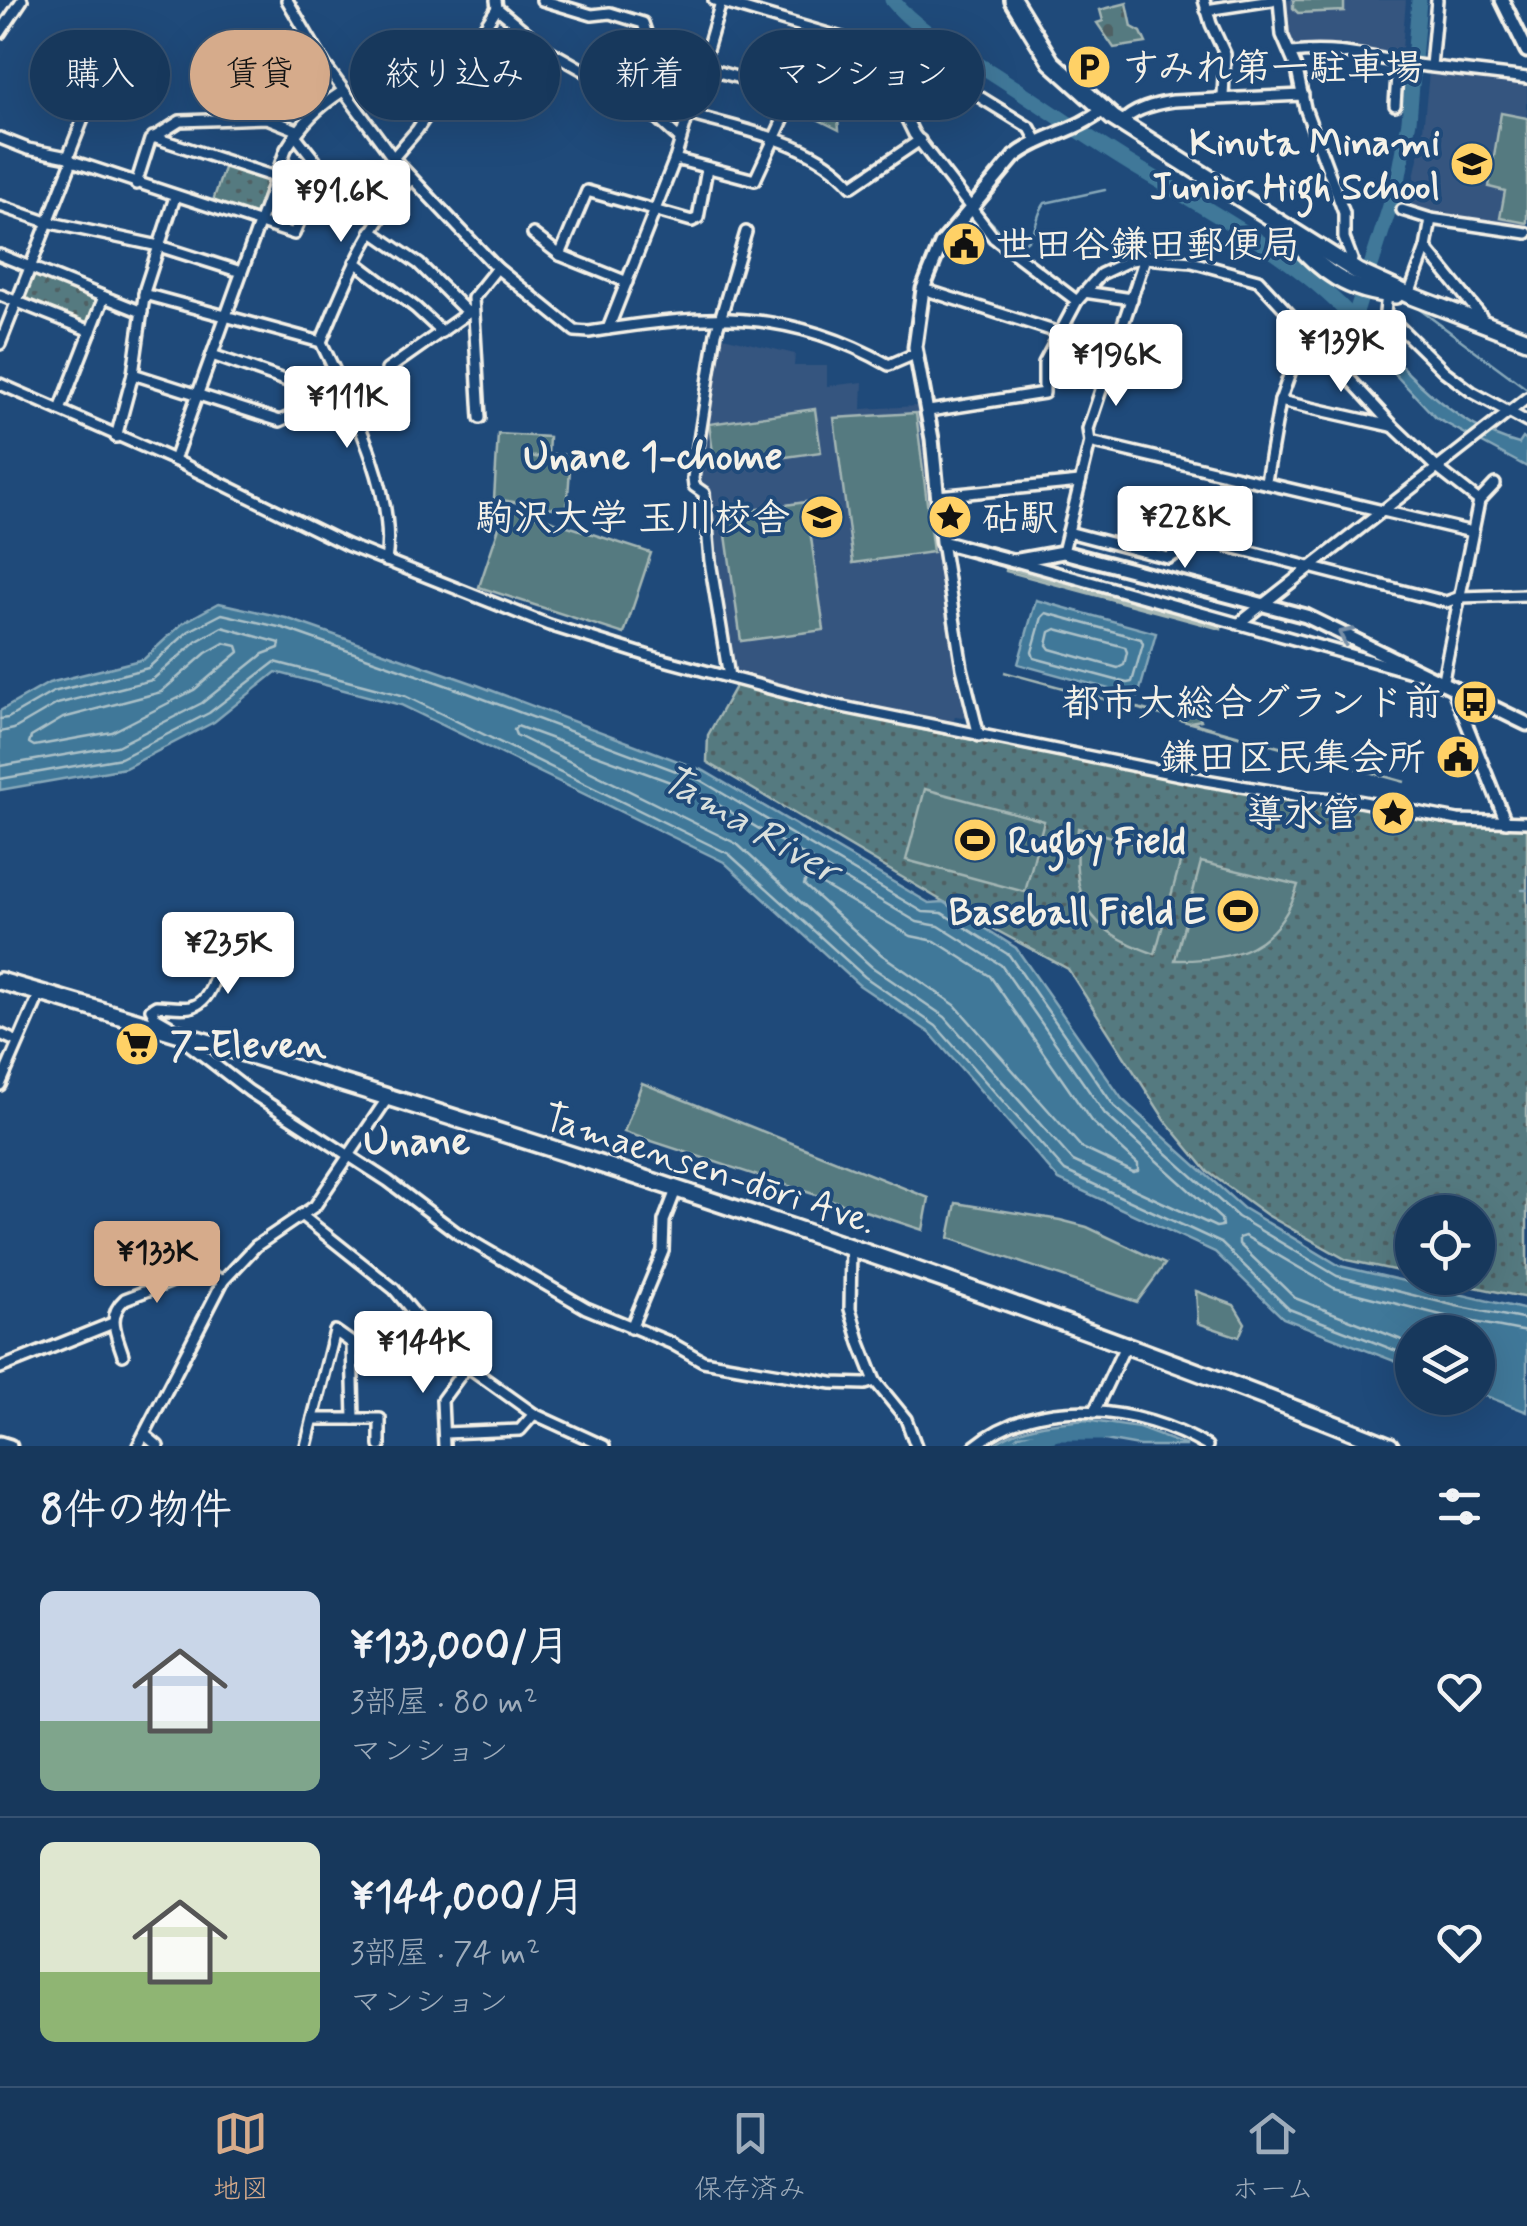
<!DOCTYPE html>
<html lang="ja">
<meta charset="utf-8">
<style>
:root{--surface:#17385c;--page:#203f62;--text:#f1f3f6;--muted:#9eacbb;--line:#365272;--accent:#d6ab8b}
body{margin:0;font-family:Mynerve,"Klee One",sans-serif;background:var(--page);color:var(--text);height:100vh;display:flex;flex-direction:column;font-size:38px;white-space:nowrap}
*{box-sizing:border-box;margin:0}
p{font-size:32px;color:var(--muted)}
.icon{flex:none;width:55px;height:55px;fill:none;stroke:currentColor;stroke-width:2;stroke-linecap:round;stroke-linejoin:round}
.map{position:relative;height:1446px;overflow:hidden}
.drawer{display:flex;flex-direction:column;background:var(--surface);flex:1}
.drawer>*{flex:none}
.guide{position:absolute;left:30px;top:30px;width:1000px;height:90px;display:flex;gap:20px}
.tools{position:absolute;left:1395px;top:1195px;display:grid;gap:20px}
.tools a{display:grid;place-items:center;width:100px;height:100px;border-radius:50%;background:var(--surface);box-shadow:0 10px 40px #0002,0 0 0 2px var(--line);font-size:50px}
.price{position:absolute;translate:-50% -85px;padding:0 22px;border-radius:10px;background:#fff;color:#222;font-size:32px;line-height:65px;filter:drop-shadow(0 2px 5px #0008)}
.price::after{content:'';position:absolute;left:50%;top:60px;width:30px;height:22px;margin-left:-15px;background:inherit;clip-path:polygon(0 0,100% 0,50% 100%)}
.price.active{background:var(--accent);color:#111}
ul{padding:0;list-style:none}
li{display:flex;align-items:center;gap:30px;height:250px;padding:0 40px}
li+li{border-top:2px solid var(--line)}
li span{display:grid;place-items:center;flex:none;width:280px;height:200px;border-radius:15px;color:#555}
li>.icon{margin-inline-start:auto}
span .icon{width:120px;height:120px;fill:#fffc;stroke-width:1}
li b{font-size:42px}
h2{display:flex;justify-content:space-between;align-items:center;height:120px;padding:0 40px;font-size:42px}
.tag{padding:0 35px;border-radius:45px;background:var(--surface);box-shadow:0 10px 40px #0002,0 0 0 2px var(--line);font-size:35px;line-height:90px}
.tag.active{background:var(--accent);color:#111}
.tabs{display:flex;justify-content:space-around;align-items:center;height:140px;border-top:2px solid var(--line);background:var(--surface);font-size:28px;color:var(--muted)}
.tabs a{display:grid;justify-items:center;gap:5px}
.tabs .active{color:var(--accent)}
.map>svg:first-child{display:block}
.built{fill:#34547f}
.grass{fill:url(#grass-dots);stroke:#a4b6b4;stroke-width:2.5}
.forest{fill:url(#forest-firs);stroke:#a4b6b4;stroke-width:2.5}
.cemetery{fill:url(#cemetery-stones);stroke:#a4b6b4;stroke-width:2.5}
.pitch{fill:#557a80;stroke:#a4b6b4;stroke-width:2.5}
.water{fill:#3f7899;stroke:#87a8b9;stroke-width:2.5}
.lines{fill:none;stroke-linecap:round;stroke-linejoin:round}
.shore{stroke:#acc1c8;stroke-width:2.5}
.stream{stroke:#87a8b9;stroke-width:2.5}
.river{stroke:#3f7899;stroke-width:15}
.minor-casing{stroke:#f4f1e8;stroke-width:16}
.tertiary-casing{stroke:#f4f1e8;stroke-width:19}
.primary-casing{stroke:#f4f1e8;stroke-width:22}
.minor{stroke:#1f4a7a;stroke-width:9}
.tertiary{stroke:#1f4a7a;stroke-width:11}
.primary{stroke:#1f4a7a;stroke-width:15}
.oneway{stroke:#748da6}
.labels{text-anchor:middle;stroke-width:8;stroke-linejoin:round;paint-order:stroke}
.poi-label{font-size:38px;font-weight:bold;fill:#f4f1e8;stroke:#1f4a7a;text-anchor:end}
.street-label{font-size:38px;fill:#f4f1e8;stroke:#1f4a7a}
.neighbourhood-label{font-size:40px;font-weight:bold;fill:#f4f1e8;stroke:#1f4a7a}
.water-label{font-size:40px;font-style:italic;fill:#d9dfdc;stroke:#1f4a7a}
</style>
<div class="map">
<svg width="1527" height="1446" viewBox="0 0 1527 1446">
<defs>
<pattern id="grass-dots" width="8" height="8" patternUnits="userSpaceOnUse" patternTransform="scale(2.5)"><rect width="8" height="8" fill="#557a80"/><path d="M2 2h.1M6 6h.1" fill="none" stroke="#4f6163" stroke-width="1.8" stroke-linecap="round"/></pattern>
<pattern id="forest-firs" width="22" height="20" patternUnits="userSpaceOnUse" patternTransform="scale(2.5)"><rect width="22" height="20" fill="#557a80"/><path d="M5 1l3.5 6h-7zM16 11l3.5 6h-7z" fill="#4f6163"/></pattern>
<pattern id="cemetery-stones" width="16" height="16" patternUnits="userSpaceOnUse" patternTransform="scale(2.5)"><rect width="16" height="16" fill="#557a80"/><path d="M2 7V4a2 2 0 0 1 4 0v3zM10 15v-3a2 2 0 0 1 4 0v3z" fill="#4f6163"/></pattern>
</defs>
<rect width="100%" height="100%" fill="#1f4a7a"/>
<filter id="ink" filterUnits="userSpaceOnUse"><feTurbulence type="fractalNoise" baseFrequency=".01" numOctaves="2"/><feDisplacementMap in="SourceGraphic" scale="20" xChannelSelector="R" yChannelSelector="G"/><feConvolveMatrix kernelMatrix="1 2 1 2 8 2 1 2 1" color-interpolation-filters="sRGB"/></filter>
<g filter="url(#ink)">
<g class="built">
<polygon points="1288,0 1406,0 1402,49 1397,49 1397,52 1296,46 1288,31"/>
<polygon points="1429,73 1527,82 1527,228 1408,206 1422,139"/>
<polygon points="723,337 795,354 794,366 827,366 827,386 863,382 862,409 917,406 956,664 971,718 955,716 953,726 839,701 733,673 714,561 707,490 699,483 711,393"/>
</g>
<g class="grass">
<polygon points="813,62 852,104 837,108 839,130 793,107"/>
<polygon points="225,165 268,179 254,218 212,204"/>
<polygon points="35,273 97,297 99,302 90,324 86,326 24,301 22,297 30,274"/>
<polygon points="737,683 902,726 1214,787 1291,800 1364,806 1410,818 1463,825 1527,827 1527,1298 1432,1278 1478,1278 1478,1212 1412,1212 1412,1274 1347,1260 1267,1215 1208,1172 1165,1120 1068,969 944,902 707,762 708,735"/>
</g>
<g class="forest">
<polygon points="1006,568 1221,627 1221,629 1006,571"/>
<polygon points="1004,672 1182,720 1189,713 1198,713 1201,720 1190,722 1405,782"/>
</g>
<polygon class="cemetery" points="1127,3 1132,27 1141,32 1146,43 1114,48 1097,23 1103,21 1100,10"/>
<g class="pitch">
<polygon points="1293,0 1344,0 1344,11 1298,13 1293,8"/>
<polygon points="1501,113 1527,118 1527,223 1500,218 1505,191 1489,187"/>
<polygon points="815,409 821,452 715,467 709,424"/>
<polygon points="916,413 933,552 853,563 834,418"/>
<polygon points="498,434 549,437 548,456 530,457 552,458 553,454 571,455 567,510 494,499"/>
<polygon points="806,502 824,630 741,641 723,514"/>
<polygon points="506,506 651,553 624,634 479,587"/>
<polygon points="925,789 1044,821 1025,892 906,860"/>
<path d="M1078,828L1182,856L1155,954C1086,930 1071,900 1078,828Z"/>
<path d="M1201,862L1298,885C1279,948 1235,961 1175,960Z"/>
<polygon points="642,1083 929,1198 923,1230 624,1132"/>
<polygon points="956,1203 1060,1220 1087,1227 1165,1264 1137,1302 949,1238"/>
<polygon points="1196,1291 1234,1305 1245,1323 1239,1337 1198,1323"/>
</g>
<g class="water">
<path d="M1360,312C1393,366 1457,428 1519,444L1523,438L1527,441V467L1436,418L1346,322Z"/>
<polygon points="1036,600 1156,633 1138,697 1018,664"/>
<polygon points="219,603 286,618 472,683 704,771 929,903 944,902 1016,948 1122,1099 1243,1208 1340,1266 1527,1310 1527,1412 1478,1393 1478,1332 1412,1332 1412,1368 1283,1318 1215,1252 1059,1180 930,1033 859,985 724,862 401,705 276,672 214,722 125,768 0,790 0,711 49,683 144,659 183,623"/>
<path d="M1085,1420L1139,1428L1187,1446H1139L1105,1440L1082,1429L1019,1435L1007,1446H991C1021,1425 1049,1423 1085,1420Z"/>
</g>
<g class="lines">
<g class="shore">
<polygon points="1046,613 1141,639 1143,644 1132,682 1127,683 1034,658 1032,652 1042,617"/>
<polygon points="1056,629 1125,647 1127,652 1124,665 1118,668 1050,649 1047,645 1050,632"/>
<polygon points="224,643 237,646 239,652 194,690 112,732 34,746 29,743 31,737 63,718 161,692 206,653"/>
<polyline points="0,719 8,718 53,692 148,668 189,631 222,614 283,628 468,693 700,780 923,912 942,913 1009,955 1114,1106 1238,1217 1337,1276 1456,1306 1527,1320"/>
<polygon points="517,726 695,791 917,922 939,926 1001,965 1105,1114 1221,1219 1222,1226 1216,1227 1073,1161 945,1017 872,967 737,844 516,735 514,730"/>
<polyline points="0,732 14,729 57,704 152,680 197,641 222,627 280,643 279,648 263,654 202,703 117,746 0,766"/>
<polyline points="0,779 121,758 209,713 275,662 405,696 729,854 865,977 936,1026 1065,1171 1221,1243 1289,1309 1412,1357"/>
<polygon points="807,876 911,936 935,941 990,976 1091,1121 1138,1164 1138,1171 1133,1172 1082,1148 955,1005 882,955 804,885"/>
<polyline points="1412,1344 1295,1298 1239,1244 1239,1238 1245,1236 1334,1288 1453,1318 1527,1332"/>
</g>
<g class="stream">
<polyline points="817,57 825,63 841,86 873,111"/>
<path d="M978,209L1001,232L1024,243C1038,235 1035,215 1045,203L1105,190"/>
<polyline points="1399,300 1415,306 1527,389"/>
<polyline points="1522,890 1527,890"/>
</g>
<g class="river">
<path d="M892,0C920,34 960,52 997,76C1042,105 1085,136 1131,164C1205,209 1312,264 1365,333"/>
<polyline points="1354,319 1398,181 1409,121 1419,0"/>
<polyline points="1014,1446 1057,1433 1108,1433"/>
</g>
<defs>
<g id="minor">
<path d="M287,0L325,65L393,158L497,268L575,331L589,332C703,314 785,306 889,365L917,353"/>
<polyline points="496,0 497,8 546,49 638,101 680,139"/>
<polyline points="542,0 592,15 610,13 643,23 653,53 795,94"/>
<polyline points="714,0 923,62 1030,128 1038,143"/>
<polyline points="1204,0 1211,24 1225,54 1223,97"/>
<polyline points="1279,0 1282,35 1297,70 1305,108 1344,213 1344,238 1352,259 1350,267"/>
<polyline points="1206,10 1272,0"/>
<polyline points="0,33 22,0"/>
<polyline points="888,52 888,81 914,134 994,238 1077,301"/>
<path d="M1291,53C1342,47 1377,60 1425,66C1459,70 1493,74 1527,78"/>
<polyline points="1431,66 1437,0"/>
<polyline points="1395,105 1398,60"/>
<path d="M688,114C743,130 814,141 852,186L920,140"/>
<polyline points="267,118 273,97 263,52 306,35"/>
<path d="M1121,123C1133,109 1155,104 1173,101L1303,95"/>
<polyline points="153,137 275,177"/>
<polyline points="0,138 28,149 68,157"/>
<polyline points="393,158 417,130 497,8"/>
<polyline points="675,159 755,180 812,57 817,31"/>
<polyline points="72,161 294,234 321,168 295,135"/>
<polyline points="136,184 150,140 180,121 267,118 297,130"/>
<polyline points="0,206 47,222 159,246 241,272"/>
<polyline points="1402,210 1431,219 1527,233"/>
<polyline points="371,231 419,264 468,313"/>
<polyline points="533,234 560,255 627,282"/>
<polyline points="1426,248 1481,316 1479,321"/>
<polyline points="0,255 142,312"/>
<polyline points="560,255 587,191 692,221 698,218 707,168"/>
<polyline points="355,262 416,308 442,332"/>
<polyline points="923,289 1060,333"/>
<polyline points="1084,292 1132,299"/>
<path d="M144,294L321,342C350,403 397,492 386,561"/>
<polyline points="1387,294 1385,313 1444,371 1472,392 1527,422"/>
<polyline points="0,295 91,331"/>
<polyline points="1409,295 1426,248 1431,219"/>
<polyline points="608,329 675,159 721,2"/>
<path d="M321,342C346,283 367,226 411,179"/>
<polyline points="0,344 72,161 68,157 83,119"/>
<polyline points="212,355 304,387 313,407"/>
<polyline points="133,374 280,421 344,392"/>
<polyline points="0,384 174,460 347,545 549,625 649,656 833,705 1205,780 1306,797 1353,800 1458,820 1527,822"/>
<polyline points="1280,401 1391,426"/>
<polyline points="349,403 391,379 387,370 472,310"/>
<polyline points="60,410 104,297"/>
<polyline points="929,411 1044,393 1044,363 1077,301 1101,274 1131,260 1145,258 1192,262 1258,280 1394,427 1437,468 1479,501"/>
<polyline points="480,418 473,298 497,268"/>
<polyline points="116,437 133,374 145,289 175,197"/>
<polyline points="1090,442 1472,532"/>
<path d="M174,460L286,149C302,123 318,107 343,91"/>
<polyline points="1266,481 1280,401 1305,331"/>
<polyline points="938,496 1080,482"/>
<polyline points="1068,532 1168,558 1204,540 1446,602 1460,597 1527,595"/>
<polyline points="942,542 962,668 979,736"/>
<polyline points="1063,552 1090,442 1088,429 1145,258"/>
<polyline points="1015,561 1415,673"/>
<polyline points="1238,624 1527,398"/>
<polyline points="729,677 710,561 704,493 694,486 693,478 716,333 746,232"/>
<polyline points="1442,684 1479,501 1495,484"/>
<polyline points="1453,690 1506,822"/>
<path d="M169,1025L155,1017L151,1009L156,1006C167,1006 179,1009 190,1007C213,1002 217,970 219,951"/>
<polyline points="0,1034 18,1042"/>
<polyline points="183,1040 249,1091 388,1181 457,1233 586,1308 671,1343 703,1361 832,1383 865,1384 875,1381"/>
<polyline points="0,1085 40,993"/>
<polyline points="301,1215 394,1289 437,1341 467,1366 534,1414 604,1446"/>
<polyline points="851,1246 850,1309 860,1343 875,1381 906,1419 916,1446"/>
<polyline points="631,1328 663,1251 664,1221 676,1190"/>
<path d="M123,1355C116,1333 106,1316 125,1299L201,1270L223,1281"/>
<polyline points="0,1368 113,1323"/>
<polyline points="1094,1412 1125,1346"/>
<polyline points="313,1419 380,1419 380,1446"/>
<polyline points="444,1433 520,1430 534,1414"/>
<polyline points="145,1435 158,1446"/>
<polyline points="138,1446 223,1281 256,1246 315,1206 387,1099"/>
<polyline points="306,1446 335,1331 352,1343 354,1419"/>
<polyline points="444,1446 442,1400 467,1366"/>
<path d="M975,1446C1038,1394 1140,1406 1207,1446"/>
</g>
<g id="tertiary">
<polyline points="1502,0 1527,51"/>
<path d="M1103,110C1075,132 1040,136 1014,157L941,244L923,289L915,347L932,439L942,542L1013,561L1063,552L1306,616L1527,724"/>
<polyline points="0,1443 10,1446"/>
</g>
<g id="primary">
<polyline points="1013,0 1051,62 1113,118 1358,272 1409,295 1527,340"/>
<path d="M1290,235C1320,271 1348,292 1396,295"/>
<path d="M0,981C469,1117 936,1266 1390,1446"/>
</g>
</defs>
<use href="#minor" class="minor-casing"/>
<use href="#tertiary" class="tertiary-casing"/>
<use href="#primary" class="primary-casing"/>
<use href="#minor" class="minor"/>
<use href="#tertiary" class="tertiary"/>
<use href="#primary" class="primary"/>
</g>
<defs><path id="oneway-chevron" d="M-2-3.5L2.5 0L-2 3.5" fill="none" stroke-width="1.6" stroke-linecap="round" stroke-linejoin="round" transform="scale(2.5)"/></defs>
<use class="oneway" href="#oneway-chevron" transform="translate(1345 635) rotate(-154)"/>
</g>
<defs>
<symbol id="parking-disc" viewBox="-11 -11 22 22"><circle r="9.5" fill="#ffd166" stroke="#1f4a7a"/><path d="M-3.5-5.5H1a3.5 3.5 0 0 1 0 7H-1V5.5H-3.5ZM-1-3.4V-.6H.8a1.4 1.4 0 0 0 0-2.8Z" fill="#111"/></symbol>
<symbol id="school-disc" viewBox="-11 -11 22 22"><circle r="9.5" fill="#ffd166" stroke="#1f4a7a"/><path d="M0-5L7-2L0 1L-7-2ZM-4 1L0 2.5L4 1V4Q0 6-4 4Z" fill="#111"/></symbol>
<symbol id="civic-disc" viewBox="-11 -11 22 22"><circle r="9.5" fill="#ffd166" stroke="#1f4a7a"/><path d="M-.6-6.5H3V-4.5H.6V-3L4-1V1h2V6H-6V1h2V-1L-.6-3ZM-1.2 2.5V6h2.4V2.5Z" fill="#111"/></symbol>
<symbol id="university-disc" viewBox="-11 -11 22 22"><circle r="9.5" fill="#ffd166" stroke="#1f4a7a"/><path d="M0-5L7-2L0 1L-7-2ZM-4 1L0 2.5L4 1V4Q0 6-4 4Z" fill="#111"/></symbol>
<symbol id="sight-disc" viewBox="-11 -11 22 22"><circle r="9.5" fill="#ffd166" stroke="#1f4a7a"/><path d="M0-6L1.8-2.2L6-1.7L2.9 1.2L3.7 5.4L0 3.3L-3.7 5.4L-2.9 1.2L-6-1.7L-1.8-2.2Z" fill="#111"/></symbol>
<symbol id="bus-disc" viewBox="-11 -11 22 22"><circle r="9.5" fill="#ffd166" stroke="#1f4a7a"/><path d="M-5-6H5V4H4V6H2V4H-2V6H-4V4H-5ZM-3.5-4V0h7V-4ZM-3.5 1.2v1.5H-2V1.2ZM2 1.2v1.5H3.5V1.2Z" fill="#111"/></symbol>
<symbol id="stadium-disc" viewBox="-11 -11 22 22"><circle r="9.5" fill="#ffd166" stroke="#1f4a7a"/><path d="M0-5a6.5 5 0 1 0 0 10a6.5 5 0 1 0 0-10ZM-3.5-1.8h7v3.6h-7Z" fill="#111"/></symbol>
<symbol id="supermarket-disc" viewBox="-11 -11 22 22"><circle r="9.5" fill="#ffd166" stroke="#1f4a7a"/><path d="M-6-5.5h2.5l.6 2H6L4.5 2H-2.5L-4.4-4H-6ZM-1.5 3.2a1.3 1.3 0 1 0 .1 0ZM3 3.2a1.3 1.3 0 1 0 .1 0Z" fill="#111"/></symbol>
</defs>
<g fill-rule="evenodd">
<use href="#parking-disc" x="1064" y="42" width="50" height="50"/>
<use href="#school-disc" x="1447" y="139" width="50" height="50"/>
<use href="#civic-disc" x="939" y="219" width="50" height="50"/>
<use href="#university-disc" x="797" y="492" width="50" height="50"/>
<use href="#sight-disc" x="925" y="492" width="50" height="50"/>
<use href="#bus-disc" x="1450" y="677" width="50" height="50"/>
<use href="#civic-disc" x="1433" y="732" width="50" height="50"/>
<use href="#sight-disc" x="1368" y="788" width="50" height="50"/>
<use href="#stadium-disc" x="950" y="815" width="50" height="50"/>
<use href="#stadium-disc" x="1213" y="886" width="50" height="50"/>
<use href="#supermarket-disc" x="112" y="1019" width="50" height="50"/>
</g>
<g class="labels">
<g class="poi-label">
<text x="1122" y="80" text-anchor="start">すみれ第一駐車場</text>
<text x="1440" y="155">Kinuta Minami<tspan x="1440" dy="44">Junior High School</tspan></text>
<text x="996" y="257" text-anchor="start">世田谷鎌田郵便局</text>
<text x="790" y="530">駒沢大学 玉川校舎</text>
<text x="982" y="530" text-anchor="start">砧駅</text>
<text x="1442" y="715">都市大総合グランド前</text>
<text x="1426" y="770">鎌田区民集会所</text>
<text x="1360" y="826">導水管</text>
<text x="1008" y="853" text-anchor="start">Rugby Field</text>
<text x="1206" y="924">Baseball Field E</text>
<text x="170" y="1057" text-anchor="start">7-Eleven</text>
</g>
<g class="street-label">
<text transform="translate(710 1168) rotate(18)" y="13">Tamaensen-dōri Ave.</text>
</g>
<g class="neighbourhood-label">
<text x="653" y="469">Unane 1-chome</text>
<text x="417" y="1154">Unane</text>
</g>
<g class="water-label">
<text transform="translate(751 823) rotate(30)" y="14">Tama River</text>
</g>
</g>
</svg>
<div class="tools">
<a><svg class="icon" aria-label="locate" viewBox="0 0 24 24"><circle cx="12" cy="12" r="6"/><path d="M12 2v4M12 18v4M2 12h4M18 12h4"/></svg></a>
<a><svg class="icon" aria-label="layers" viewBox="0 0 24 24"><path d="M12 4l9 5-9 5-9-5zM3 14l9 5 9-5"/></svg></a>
</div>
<b class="price" style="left:341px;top:245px">¥91.6K</b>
<b class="price" style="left:1341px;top:395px">¥139K</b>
<b class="price" style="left:1116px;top:409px">¥196K</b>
<b class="price" style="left:347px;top:451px">¥111K</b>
<b class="price" style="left:1185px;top:571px">¥228K</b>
<b class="price" style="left:228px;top:997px">¥235K</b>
<b class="price active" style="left:157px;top:1306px">¥133K</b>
<b class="price" style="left:423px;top:1396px">¥144K</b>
<div class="guide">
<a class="tag">購入</a>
<a class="tag active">賃貸</a>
<a class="tag">絞り込み</a>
<a class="tag">新着</a>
<a class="tag">マンション</a>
</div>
</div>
<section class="drawer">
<h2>8件の物件<svg class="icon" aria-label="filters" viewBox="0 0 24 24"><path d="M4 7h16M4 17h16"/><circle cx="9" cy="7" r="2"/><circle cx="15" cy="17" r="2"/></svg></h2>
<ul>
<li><span style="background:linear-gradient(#c9d6e8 65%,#7fa58c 0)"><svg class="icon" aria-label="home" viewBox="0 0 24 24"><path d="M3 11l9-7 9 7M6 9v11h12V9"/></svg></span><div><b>¥133,000/月</b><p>3部屋 · 80 m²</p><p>マンション</p></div><svg class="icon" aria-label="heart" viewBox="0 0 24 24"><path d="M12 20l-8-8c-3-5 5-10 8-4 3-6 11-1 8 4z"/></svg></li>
<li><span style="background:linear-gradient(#dfe7d0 65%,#8fb573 0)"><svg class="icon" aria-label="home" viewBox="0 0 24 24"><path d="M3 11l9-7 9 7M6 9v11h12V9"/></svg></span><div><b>¥144,000/月</b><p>3部屋 · 74 m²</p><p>マンション</p></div><svg class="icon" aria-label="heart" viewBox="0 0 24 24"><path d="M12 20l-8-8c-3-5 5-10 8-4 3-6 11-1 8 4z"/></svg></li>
</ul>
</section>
<nav class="tabs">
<a class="active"><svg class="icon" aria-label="map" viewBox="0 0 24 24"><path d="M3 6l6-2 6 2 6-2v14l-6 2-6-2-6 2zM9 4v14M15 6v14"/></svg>地図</a>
<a><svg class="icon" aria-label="saved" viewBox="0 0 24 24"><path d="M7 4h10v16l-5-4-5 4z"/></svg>保存済み</a>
<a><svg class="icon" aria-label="home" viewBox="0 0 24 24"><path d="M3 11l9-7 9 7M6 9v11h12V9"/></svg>ホーム</a>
</nav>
